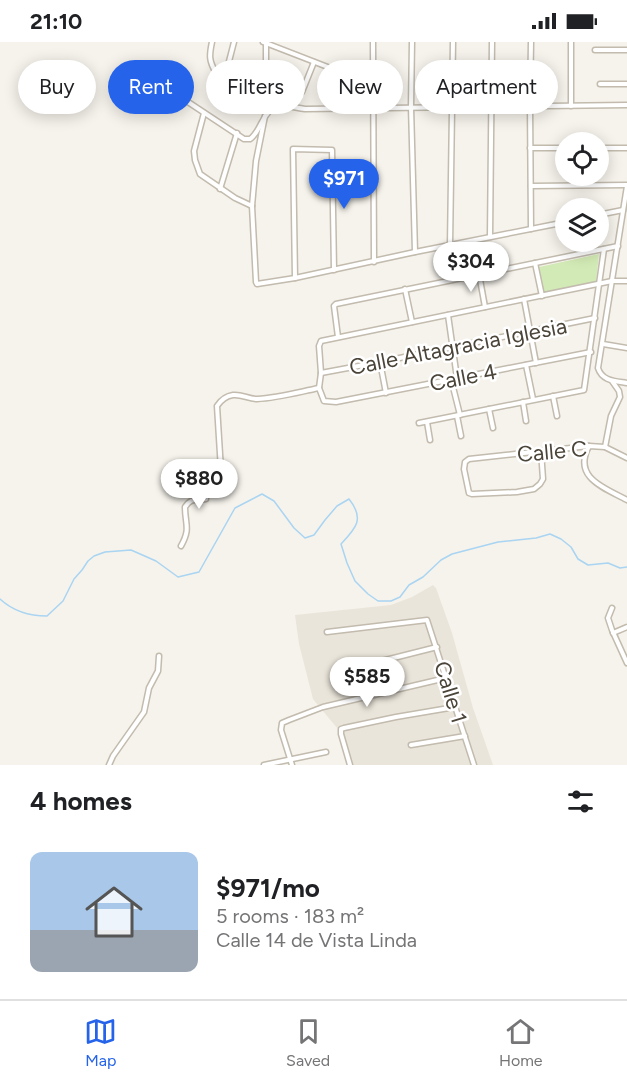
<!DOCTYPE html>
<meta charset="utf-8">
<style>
:root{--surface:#fff;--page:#f2f2f2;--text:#202124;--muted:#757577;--line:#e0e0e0;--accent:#2563eb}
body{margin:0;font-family:Figtree,sans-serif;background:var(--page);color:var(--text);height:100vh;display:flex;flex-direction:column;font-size:22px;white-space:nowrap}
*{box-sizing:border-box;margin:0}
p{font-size:20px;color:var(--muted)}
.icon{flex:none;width:33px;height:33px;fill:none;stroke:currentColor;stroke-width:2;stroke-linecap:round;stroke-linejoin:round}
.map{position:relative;height:723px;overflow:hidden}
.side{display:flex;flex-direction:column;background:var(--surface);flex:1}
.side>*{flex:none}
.hud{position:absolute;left:18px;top:18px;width:591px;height:54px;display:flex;gap:12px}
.fabs{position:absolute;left:555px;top:90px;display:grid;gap:12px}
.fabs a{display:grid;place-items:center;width:54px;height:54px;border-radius:50%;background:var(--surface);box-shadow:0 3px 15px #0003;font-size:30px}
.price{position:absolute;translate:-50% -51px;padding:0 14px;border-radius:21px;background:#fff;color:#222;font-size:20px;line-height:39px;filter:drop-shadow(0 2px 3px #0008)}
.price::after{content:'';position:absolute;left:50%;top:36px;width:18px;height:14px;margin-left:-9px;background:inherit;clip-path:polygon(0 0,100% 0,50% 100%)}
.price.selected{background:var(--accent);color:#fff}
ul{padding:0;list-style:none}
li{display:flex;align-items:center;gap:18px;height:150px;padding:0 30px}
li span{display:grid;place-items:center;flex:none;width:168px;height:120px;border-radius:12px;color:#555}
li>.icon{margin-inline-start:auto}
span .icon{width:72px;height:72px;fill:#fffc;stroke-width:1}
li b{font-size:26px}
h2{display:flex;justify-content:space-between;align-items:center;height:72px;padding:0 30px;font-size:26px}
.pill{padding:0 21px;border-radius:27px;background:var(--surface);box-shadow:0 3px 15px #0003;font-size:21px;line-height:54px}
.pill.selected{background:var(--accent);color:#fff}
.status{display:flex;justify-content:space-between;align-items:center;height:42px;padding:0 30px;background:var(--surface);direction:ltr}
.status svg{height:16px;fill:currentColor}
.tabs{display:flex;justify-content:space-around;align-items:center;height:84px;border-top:2px solid var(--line);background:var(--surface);font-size:16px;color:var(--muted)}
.tabs a{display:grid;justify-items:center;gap:3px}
.tabs .selected{color:var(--accent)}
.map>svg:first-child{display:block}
.residential{fill:#eae5da}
.green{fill:#d2eab5}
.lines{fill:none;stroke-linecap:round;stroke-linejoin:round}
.stream{stroke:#a9d4f2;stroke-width:1.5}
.street-casing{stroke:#c2bbae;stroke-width:7}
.street{stroke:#fff;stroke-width:4}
.labels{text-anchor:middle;stroke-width:5;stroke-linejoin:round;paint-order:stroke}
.street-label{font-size:22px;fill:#4b4439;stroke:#fff}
</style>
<div class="status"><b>21:10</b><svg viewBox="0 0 49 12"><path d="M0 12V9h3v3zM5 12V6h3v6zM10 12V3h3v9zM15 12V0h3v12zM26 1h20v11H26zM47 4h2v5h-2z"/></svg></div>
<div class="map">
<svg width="627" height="723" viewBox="0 0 627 723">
<rect width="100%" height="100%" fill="#f6f3ec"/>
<polygon class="residential" points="433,543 436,546 452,591 473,666 493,723 348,723 344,701 338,687 313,657 299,602 295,573 391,563 412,555"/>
<polygon class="green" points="599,212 596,240 544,251 539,225"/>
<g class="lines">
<path class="stream" d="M0,557C13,569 30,574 47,574L63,559L74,537L82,528L88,519L94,514L105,510L131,508L156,519L178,535L199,530L235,466L262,452L274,459L294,486L305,496L314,493L325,478L337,464L349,457C365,477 356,486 341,502L347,521L355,539L368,552L378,559H391L400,555L409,543L423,535L441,518L452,512L498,500L536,496L550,492L561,497L571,505L578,517L588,523L608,521L620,526L627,525"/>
<defs>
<g id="street">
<path d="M212,0C209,14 209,19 216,31L223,34L226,31L234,0"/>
<polyline points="263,0 338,29 373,30"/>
<polyline points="373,0 374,220"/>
<polyline points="412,0 411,65 415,210"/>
<polyline points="531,0 530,64 531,187"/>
<polyline points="571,0 571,64"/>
<polyline points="595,8 627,8"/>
<polyline points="266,42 266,1"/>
<polyline points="600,42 627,42"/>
<polyline points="302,50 314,20"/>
<path d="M182,56L244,97H250C256,93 258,87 262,80C273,58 283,64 305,67L627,63"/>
<polyline points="204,71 194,109 195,118 200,132 235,156 252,164"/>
<polyline points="265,74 256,119 252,164 256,240 257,242 295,236 415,210 566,180"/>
<polyline points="530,106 566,106"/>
<polyline points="598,106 627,106"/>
<polyline points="531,144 627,143"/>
<path d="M627,144L598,326C602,339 615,339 627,341"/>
<polyline points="220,147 237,91"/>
<polyline points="598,173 623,168"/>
<polyline points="490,195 492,0"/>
<polyline points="450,203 453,0"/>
<polyline points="535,221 542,254"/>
<polyline points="479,232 485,265"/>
<polyline points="295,236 293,107 332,108 334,228"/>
<polyline points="405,247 412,280"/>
<polyline points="524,257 536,321"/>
<polyline points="448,273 457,336"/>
<polyline points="338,295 334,264 336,262 618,204"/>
<polyline points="603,302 627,306"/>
<polyline points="591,310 336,360 324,359 319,346 321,331 319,304 321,299 612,239 627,239"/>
<polyline points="380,320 386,351"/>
<polyline points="526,323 533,357"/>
<polyline points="321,331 380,320 595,276"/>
<polyline points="451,337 460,373"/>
<polyline points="553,354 557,374"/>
<polyline points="523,360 526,379"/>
<polyline points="489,367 493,386"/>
<polyline points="457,374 461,394"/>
<polyline points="427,380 430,398"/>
<polyline points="419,381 584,348 604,207"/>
<path d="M589,404C572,436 605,446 627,458"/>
<polyline points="605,405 611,374 620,355 619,349 612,339"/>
<polyline points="541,409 543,437 540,442 534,447 517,450 472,452 469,451 464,427 465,420 469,417 589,404 605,405 627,416"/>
<path d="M181,504C191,486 185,483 185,465C192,455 195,459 206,457V435L221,428L217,364C221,358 226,354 233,353C242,352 248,357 257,357C278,356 299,350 319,346"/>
<polyline points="612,566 608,576 612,588 627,621"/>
<polyline points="327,590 427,578 474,723"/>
<polyline points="613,591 627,585"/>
<polyline points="342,629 437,605"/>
<polyline points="411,703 465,694"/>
<polyline points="109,723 113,714 144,670 149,646 158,629 159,614"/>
<polyline points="264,723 326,710"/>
<polyline points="292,723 281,688 282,681 289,678 323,665 446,636"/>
<polyline points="350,723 341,692 341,687 344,686 396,675 455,665"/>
</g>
</defs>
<use href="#street" class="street-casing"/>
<use href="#street" class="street"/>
</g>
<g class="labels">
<g class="street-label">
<text transform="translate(458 304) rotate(-11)" y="8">Calle Altagracia Iglesia</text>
<text transform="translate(463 335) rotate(-11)" y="8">Calle 4</text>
<text transform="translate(552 409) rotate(-5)" y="8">Calle C</text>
<text transform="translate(451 650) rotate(73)" y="8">Calle 1</text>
</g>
</g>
</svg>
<div class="fabs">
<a><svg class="icon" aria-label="locate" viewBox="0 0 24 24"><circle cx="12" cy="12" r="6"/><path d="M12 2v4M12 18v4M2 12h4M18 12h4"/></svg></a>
<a><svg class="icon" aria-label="layers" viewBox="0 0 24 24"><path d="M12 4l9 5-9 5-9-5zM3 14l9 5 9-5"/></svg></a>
</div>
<b class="price selected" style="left:344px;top:168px">$971</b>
<b class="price" style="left:471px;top:251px">$304</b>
<b class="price" style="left:199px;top:468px">$880</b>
<b class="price" style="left:367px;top:666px">$585</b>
<div class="hud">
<a class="pill">Buy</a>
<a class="pill selected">Rent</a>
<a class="pill">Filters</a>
<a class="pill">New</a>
<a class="pill">Apartment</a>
</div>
</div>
<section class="side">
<h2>4 homes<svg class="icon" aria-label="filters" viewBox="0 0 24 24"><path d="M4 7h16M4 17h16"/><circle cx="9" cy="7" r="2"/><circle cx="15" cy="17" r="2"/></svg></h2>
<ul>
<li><span style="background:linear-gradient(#a9c7e8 65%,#9aa5b1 0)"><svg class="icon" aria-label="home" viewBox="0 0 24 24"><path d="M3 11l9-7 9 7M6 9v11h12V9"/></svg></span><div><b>$971/mo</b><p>5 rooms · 183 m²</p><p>Calle 14 de Vista Linda</p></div></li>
</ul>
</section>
<nav class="tabs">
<a class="selected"><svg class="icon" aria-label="map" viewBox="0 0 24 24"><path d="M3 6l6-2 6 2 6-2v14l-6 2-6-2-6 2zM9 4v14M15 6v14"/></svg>Map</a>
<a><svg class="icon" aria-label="saved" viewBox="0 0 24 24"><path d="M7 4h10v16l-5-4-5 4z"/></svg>Saved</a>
<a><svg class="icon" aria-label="home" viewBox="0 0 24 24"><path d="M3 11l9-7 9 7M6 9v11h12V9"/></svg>Home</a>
</nav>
